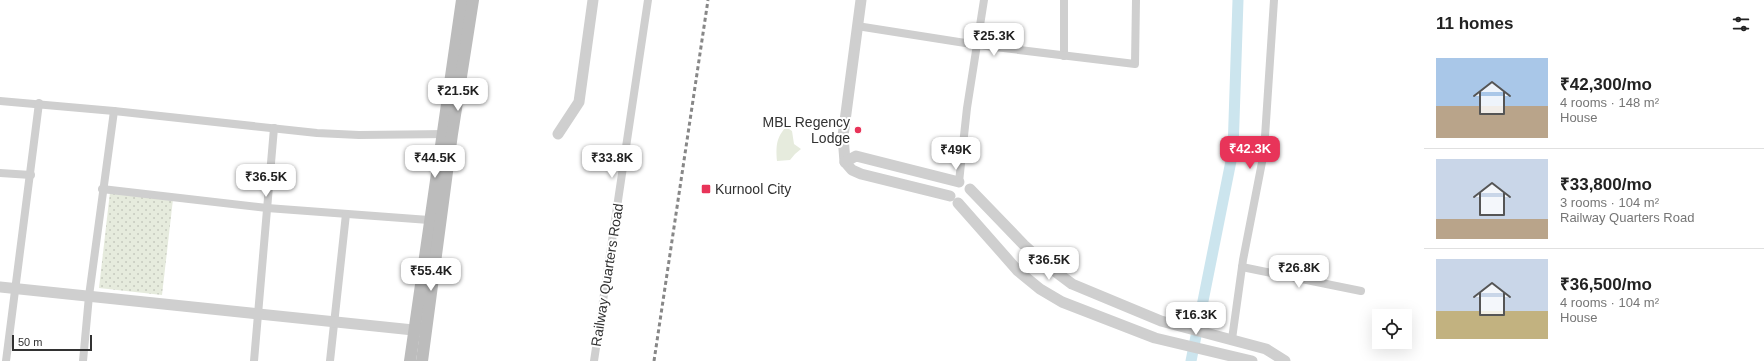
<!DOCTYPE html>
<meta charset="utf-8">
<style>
:root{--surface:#fff;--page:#f6f6f6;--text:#222;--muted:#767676;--line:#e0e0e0;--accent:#e83459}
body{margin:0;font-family:Helvetica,sans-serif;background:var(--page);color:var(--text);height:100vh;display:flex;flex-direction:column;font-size:15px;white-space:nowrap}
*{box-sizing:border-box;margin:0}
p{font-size:13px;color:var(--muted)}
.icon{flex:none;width:22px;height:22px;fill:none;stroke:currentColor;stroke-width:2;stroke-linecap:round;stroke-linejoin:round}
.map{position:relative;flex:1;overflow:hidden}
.drawer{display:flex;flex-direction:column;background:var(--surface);width:340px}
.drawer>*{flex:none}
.buttons{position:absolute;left:1372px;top:309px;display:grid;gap:8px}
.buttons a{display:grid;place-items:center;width:40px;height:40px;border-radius:0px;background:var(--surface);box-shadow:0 4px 16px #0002;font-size:20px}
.scale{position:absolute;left:12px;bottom:10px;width:80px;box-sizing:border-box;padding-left:4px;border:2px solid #323232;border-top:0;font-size:11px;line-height:14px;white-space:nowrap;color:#323232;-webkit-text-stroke:3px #fff;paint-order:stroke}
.price{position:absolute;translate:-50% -34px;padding:0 9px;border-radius:8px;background:#fff;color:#222;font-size:13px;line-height:26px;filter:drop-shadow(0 1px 2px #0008)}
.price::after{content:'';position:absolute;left:50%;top:24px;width:12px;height:9px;margin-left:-6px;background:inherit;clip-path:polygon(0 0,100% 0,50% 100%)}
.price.active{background:var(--accent);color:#fff}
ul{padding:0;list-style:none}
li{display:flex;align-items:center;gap:12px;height:100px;padding:0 12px}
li+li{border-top:1px solid var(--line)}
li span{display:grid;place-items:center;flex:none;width:112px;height:80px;border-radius:0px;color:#555}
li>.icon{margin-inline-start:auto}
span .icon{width:48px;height:48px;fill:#fffc;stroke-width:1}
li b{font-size:17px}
h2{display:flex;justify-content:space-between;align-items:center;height:48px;padding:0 12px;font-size:17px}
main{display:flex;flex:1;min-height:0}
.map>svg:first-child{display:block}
.park{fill:url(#park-dots)}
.garden{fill:#e6ebdd}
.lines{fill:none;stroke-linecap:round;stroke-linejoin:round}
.canal{stroke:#cce5ee;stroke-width:11}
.minor{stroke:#cfcfcf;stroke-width:8}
.tertiary{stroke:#cfcfcf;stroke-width:11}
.secondary{stroke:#bcbcbc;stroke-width:12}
.rail{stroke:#878787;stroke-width:3;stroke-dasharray:4 3;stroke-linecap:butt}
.poi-dot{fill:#e83459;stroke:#fff;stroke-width:1.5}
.labels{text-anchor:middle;stroke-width:4;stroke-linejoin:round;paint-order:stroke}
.poi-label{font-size:14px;fill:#323232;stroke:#fff;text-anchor:end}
.street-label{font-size:14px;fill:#323232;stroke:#fff}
</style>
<main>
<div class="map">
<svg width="1424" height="361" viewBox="0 0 1424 361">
<defs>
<pattern id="park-dots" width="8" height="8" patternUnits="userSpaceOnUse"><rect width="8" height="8" fill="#e6ebdd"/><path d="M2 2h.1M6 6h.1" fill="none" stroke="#c6cabe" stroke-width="1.8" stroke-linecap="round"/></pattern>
</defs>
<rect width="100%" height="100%" fill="#fff"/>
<polygon class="park" points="110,192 173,199 162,295 99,288"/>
<path class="garden" d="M786,127L792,131L794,144L801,149L795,154L790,160L777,161C776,146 776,138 786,127Z"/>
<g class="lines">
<polyline class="canal" points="1191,361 1233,151 1238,0"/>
<g class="minor">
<polyline points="1064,0 1064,56"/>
<polyline points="857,26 978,45 1135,64 1136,0"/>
<polyline points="0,101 114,111 317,133 359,135 448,134"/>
<polyline points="0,173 31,175"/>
<polyline points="959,182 967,108 984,0"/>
<polyline points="102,189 267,208 429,220"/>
<polyline points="1242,267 1361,291"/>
<polyline points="1232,339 1243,260 1264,152 1274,0"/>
<polyline points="6,361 39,103"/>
<polyline points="83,361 89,296 114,111"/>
<polyline points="254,361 274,128"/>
<polyline points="330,361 346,214"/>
<polyline points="594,361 648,0"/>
</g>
<g class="tertiary">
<polyline points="861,0 843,136 845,162 852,170 861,174 950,196"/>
<polyline points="558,134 579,102 593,0"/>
<polyline points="845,162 856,156 959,182"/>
<polyline points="970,189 1024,245 1044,263 1072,284 1161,321 1266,349 1285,361"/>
<polyline points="958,203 1018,271 1040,289 1062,302 1155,338 1252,361"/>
<polyline points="0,287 423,331"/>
</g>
<g class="secondary">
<polyline points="410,361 462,0"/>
<polyline points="422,361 452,134 473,0"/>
</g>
<polyline class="rail" points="654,361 708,0"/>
</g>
<g class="poi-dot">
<circle cx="858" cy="130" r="4"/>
<rect x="701" y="184" width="10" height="10" rx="2"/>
</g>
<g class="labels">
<g class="poi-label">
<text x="850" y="127">MBL Regency<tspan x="850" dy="16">Lodge</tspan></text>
<text x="715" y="194" text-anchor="start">Kurnool City</text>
</g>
<g class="street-label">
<text transform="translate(607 275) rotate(-81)" y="5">Railway Quarters Road</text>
</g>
</g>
</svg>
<div class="buttons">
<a><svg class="icon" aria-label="locate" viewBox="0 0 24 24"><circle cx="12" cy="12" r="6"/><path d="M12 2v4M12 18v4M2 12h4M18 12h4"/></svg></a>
</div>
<div class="scale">50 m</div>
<b class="price" style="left:994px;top:57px">₹25.3K</b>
<b class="price" style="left:458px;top:112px">₹21.5K</b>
<b class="price active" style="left:1250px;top:170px">₹42.3K</b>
<b class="price" style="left:956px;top:171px">₹49K</b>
<b class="price" style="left:435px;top:179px">₹44.5K</b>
<b class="price" style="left:612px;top:179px">₹33.8K</b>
<b class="price" style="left:266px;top:198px">₹36.5K</b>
<b class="price" style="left:1049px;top:281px">₹36.5K</b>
<b class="price" style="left:1299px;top:289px">₹26.8K</b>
<b class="price" style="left:431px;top:292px">₹55.4K</b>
<b class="price" style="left:1196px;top:336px">₹16.3K</b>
</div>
<section class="drawer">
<h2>11 homes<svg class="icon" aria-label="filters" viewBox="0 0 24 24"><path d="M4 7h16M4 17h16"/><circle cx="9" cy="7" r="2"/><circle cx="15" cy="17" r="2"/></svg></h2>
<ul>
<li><span style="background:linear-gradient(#a9c7e8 60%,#b9a48a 0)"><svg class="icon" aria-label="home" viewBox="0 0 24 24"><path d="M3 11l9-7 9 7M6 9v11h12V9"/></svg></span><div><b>₹42,300/mo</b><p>4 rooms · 148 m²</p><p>House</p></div></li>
<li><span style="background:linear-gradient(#c9d6e8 75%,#b9a48a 0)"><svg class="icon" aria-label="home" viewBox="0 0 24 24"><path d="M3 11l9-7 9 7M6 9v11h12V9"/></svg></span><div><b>₹33,800/mo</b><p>3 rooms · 104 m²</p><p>Railway Quarters Road</p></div></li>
<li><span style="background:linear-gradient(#c9d6e8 65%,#c2b280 0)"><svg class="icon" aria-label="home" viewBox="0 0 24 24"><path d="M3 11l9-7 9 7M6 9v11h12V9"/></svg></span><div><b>₹36,500/mo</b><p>4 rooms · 104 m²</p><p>House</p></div></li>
</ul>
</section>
</main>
